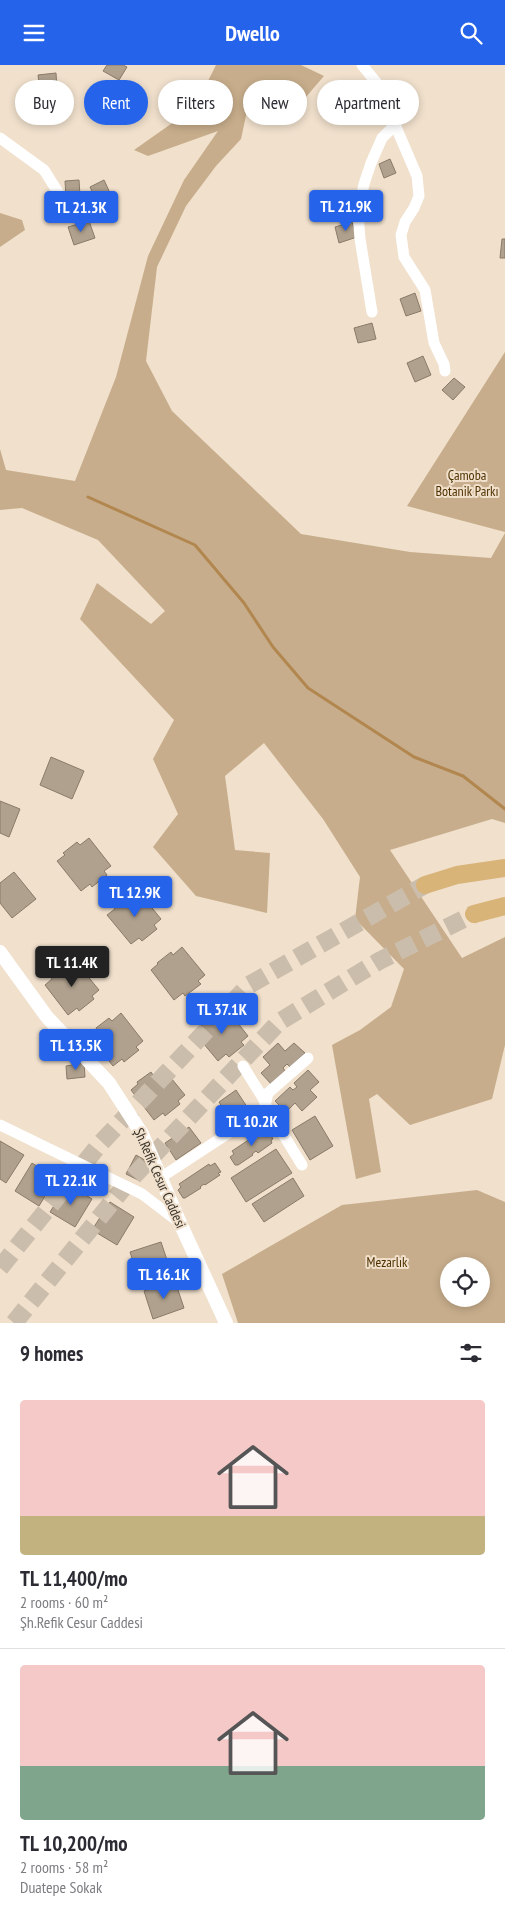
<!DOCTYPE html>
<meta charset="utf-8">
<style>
:root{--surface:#fff;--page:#f2f2f3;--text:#2b2b33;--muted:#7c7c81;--line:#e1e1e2;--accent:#2563eb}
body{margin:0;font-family:"PT Sans Narrow",sans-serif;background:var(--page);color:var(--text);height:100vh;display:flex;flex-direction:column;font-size:19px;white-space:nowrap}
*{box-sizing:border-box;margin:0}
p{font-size:16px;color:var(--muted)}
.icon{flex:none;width:28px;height:28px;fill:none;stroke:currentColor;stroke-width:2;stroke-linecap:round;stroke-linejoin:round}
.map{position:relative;height:1258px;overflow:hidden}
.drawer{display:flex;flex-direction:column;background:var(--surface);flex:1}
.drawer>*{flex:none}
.top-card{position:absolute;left:15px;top:15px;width:475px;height:45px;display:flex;gap:10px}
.buttons{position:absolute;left:440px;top:1192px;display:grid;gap:10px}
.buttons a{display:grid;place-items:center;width:50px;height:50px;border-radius:50%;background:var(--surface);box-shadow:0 2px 8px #0003;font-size:25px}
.price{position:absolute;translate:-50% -42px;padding:0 11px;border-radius:5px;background:var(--accent);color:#fff;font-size:16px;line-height:32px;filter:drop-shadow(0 1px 2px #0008)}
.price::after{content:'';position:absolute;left:50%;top:30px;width:15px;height:11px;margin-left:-8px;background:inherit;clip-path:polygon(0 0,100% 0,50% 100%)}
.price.current{background:#222;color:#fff}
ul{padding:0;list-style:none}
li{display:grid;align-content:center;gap:10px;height:265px;padding:0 20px}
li+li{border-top:1px solid var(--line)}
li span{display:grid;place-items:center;height:155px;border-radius:5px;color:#555}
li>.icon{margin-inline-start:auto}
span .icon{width:90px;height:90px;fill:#fffc;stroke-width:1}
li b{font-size:21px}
h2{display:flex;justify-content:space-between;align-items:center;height:60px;padding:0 20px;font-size:21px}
.pill{padding:0 18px;border-radius:22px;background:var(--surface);box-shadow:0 2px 8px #0003;font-size:18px;line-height:45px}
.pill.current{background:var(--accent);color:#fff}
header{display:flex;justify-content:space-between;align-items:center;height:65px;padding:0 20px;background:var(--accent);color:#fff;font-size:22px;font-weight:700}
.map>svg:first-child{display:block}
.green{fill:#c7ad8b;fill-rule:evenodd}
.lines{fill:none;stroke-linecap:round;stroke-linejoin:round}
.stream{stroke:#b2874f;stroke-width:3}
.building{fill:#b0a18e;stroke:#8a7b69}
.primary-tunnel{stroke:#cbbdab;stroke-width:18;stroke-dasharray:18 9;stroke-linecap:butt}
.minor{stroke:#fff;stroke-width:11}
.tertiary{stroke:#fff;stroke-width:14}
.primary{stroke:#d9b479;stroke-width:18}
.labels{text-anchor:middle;stroke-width:4;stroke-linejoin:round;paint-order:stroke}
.park-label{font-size:14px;fill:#4f3101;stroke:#f0e0cc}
.street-label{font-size:14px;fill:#373129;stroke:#f0e0cc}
</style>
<header><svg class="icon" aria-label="menu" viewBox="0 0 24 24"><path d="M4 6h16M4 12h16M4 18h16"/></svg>Dwello<svg class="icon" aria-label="search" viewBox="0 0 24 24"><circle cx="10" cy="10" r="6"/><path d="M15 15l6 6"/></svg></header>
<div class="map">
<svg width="505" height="1258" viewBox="0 0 505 1258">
<rect width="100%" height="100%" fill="#f0e0cc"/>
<g class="green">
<polygon points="216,0 301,0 324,11 282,60 251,27 241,74 216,101 186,141 157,202 146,296 172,346 301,469 410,487 491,493 505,468 505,758 492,754 390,785 462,893 505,872 505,980 492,1034 410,1060 377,1029 369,1034 381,1107 356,1114 332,980 360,965 391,942 404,904 355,854 360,812 323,754 264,678 225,711 235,785 270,788 267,848 196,831 153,782 178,749 153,694 174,655 80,554 97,518 151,559 165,546 98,475 22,443 0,445 0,384 6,405 75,416 116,312 148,191 184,115 218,66 148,91 134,85 195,42"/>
<polygon points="0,148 22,155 25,165 0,182"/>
<polygon points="505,287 505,467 407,441"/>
<path d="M477,1125L505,1137V1258H238L222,1209L342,1140ZM449,1201H481V1234H449Z"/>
</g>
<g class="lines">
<polyline class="stream" points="88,432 195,480 244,538 273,582 308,623 414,692 463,711 505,744"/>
</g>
<g class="building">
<polygon points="107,0 123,0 127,2 119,15 103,6"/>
<polygon points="56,8 57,23 40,25 38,10"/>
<polygon points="390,94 396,108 384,113 379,99"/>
<polygon points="79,115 80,131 66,132 65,116"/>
<polygon points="104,115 110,128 96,135 90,122"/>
<polygon points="89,156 95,173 74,180 68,162"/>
<polygon points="352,157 357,172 339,178 335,162"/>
<polygon points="502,174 505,174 505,193 500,193"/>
<polygon points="415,228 421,246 406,251 400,234"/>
<polygon points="372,258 376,274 358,278 354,263"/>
<polygon points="423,291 431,310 415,317 407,298"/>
<polygon points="454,313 465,322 453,335 442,325"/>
<polygon points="51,692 84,706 72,734 40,720"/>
<polygon points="0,736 20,744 9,772 0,768"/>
<polygon points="89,773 111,801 104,806 107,810 92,822 90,819 81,826 57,796 65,790 63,788 77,777 80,780"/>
<polygon points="14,807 36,834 12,853 0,838 0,818"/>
<polygon points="139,827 161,854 154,860 157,864 142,876 139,873 131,879 107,850 115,844 114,842 127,831 130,834"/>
<polygon points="182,882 205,910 198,916 201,919 185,931 183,928 174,935 151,905 158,899 157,898 171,887 173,890"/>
<polygon points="76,897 99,925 92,931 94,934 79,946 77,943 68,950 45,920 52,914 51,912 65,902 67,904"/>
<polygon points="226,943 248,971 241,977 244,980 229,992 226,989 218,996 194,967 202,961 200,959 214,948 216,951"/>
<polygon points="121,948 143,976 136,982 139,985 124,997 122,994 113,1001 89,971 97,965 96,963 109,953 112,956"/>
<polygon points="278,978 285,986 294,978 305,988 290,1002 287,999 283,1003 286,1007 272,1020 261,1008 270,1000 263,992"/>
<polygon points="84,998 85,1012 67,1014 66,1001"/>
<polygon points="162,1002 185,1030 178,1036 180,1039 165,1051 163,1048 154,1055 131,1025 138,1019 137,1017 151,1007 153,1010"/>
<polygon points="308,1005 319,1017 310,1025 317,1032 302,1046 295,1038 286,1047 275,1036 290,1022 293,1025 297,1022 294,1018"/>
<polygon points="236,1025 251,1048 233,1060 219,1037"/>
<polygon points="315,1051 333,1081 310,1095 292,1065"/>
<polygon points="189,1062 201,1078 176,1095 165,1078"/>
<polygon points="268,1065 273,1074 271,1075 272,1078 258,1088 256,1086 252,1089 253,1090 238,1100 235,1100 230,1092 234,1089 232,1086 262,1066 263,1068"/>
<polygon points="0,1076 24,1090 6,1118 0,1114"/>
<polygon points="276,1084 292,1108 246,1137 231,1113"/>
<polygon points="136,1090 150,1098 140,1116 126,1109"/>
<polygon points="32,1098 56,1113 39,1141 15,1126"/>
<polygon points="215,1098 221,1107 218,1108 220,1110 205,1120 204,1119 200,1122 201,1123 185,1133 183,1133 178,1125 181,1122 179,1119 209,1099 210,1101"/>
<polygon points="293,1113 304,1131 264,1157 252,1139"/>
<polygon points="68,1119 92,1134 75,1162 50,1147"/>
<polygon points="110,1137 134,1152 117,1180 92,1165"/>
<polygon points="161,1177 170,1204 139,1214 130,1187"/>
<polygon points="175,1216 184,1243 153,1254 144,1226"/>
</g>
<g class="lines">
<g class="primary-tunnel">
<polyline points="0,1203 99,1080 249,920 425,820"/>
<polyline points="14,1258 129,1116 279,957 379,896 474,849"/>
</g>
<g class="minor">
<polyline points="362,0 390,34 396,62 417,111 419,131 414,143 405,157 401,170 404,192 425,225 434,278 444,299 445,306"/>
<polyline points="0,73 44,105 68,143"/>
<polyline points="372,247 360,174 358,148 364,119 371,98 382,73 396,59"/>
<polyline points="243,1001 263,1033 267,1043 302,1100"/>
<polyline points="0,1060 142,1129 180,1158"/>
<polyline points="160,1113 264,1045 268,1028 308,993"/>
</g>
<polyline class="tertiary" points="0,887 47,952 109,1018 142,1069 180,1158 226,1258"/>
<g class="primary">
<polyline points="425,820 457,810 505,803"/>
<polyline points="474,849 505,841"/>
</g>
</g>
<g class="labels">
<g class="park-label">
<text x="467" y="415">Çamoba<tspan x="467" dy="16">Botanik Parkı</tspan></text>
<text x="387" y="1202">Mezarlık</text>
</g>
<g class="street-label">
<text transform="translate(160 1113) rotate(66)" y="5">Şh.Refik Cesur Caddesi</text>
</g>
</g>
</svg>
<div class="buttons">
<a><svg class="icon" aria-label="locate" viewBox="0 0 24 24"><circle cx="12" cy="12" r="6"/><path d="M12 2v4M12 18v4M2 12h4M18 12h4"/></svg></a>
</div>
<b class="price" style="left:346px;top:167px">TL 21.9K</b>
<b class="price" style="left:81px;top:168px">TL 21.3K</b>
<b class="price" style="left:135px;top:853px">TL 12.9K</b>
<b class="price current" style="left:72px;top:923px">TL 11.4K</b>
<b class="price" style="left:222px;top:970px">TL 37.1K</b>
<b class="price" style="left:76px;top:1006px">TL 13.5K</b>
<b class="price" style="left:252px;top:1082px">TL 10.2K</b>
<b class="price" style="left:71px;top:1141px">TL 22.1K</b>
<b class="price" style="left:164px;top:1235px">TL 16.1K</b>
<div class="top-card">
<a class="pill">Buy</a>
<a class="pill current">Rent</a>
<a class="pill">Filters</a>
<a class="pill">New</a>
<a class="pill">Apartment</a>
</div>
</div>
<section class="drawer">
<h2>9 homes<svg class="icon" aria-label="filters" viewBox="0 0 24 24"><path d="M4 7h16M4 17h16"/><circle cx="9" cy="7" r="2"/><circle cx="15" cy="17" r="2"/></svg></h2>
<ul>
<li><span style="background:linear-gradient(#f6c9c9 75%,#c2b280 0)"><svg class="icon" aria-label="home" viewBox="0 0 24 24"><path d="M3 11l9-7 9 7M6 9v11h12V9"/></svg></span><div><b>TL 11,400/mo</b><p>2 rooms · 60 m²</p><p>Şh.Refik Cesur Caddesi</p></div></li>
<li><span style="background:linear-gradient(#f6c9c9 65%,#7fa58c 0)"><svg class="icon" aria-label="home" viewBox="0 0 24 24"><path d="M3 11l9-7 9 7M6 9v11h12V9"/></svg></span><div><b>TL 10,200/mo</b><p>2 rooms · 58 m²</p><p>Duatepe Sokak</p></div></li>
</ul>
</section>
